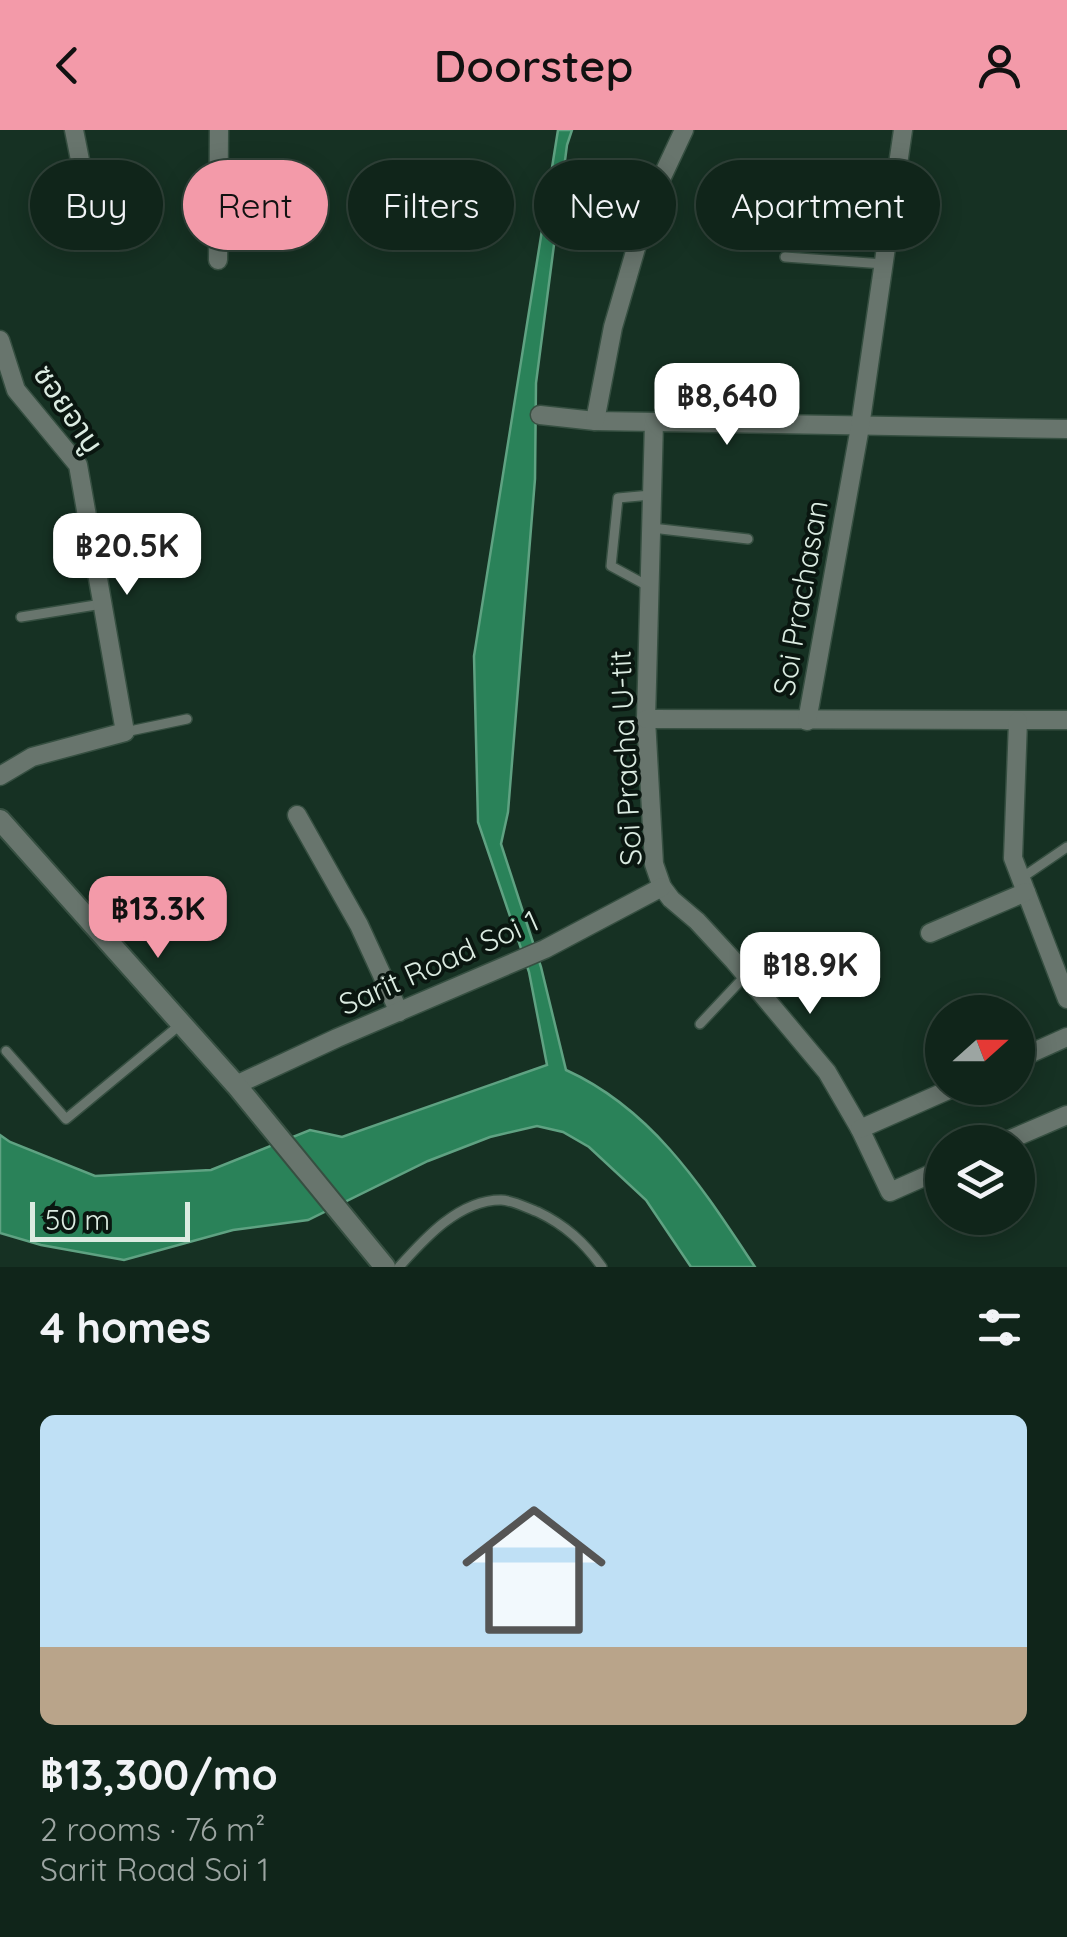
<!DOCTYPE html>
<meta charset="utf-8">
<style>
body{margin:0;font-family:Quicksand,"Noto Sans Thai",sans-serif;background:#1e3127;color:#f1f3f6;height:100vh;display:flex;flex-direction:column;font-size:38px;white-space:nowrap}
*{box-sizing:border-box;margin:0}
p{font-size:32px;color:#9ca5a2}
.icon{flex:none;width:55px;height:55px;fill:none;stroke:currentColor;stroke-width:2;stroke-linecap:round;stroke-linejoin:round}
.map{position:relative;height:1137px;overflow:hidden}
.side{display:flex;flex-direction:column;background:#10251a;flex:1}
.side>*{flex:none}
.guide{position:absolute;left:30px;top:30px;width:1008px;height:90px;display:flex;gap:20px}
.needle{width:65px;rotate:69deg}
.controls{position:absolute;left:925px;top:865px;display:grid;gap:20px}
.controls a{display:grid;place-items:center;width:110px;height:110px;border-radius:50%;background:#10251a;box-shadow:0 5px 25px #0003,0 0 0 2px #304239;font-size:50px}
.scale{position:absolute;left:30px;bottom:25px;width:160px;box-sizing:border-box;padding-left:10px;border:5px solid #dbebe1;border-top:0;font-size:28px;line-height:35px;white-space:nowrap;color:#dbebe1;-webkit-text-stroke:8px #0a1610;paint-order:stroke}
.price{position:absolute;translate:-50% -85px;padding:0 22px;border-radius:20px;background:#fff;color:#222;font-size:32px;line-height:65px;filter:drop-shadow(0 2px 5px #0008)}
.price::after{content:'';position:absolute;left:50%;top:60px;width:30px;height:22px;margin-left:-15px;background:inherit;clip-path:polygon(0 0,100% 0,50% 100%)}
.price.current{background:#f39aa9;color:#111}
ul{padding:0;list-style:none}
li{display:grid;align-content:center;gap:20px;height:530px;padding:0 40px}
li span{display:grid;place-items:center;height:310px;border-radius:15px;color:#555}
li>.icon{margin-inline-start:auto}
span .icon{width:180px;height:180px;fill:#fffc;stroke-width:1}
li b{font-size:42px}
h2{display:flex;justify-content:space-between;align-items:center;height:120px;padding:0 40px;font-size:42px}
.tag{padding:0 35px;border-radius:45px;background:#10251a;box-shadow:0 5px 25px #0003,0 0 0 2px #304239;font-size:35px;line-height:90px}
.tag.current{background:#f39aa9;color:#111}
header{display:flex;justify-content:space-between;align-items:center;height:130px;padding:0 40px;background:#f39aa9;color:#111;font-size:45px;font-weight:600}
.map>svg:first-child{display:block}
.water{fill:#2a8259;stroke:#5fa282;stroke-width:2.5}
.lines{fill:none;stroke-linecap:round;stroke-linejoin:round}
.service-casing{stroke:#364f41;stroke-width:12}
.minor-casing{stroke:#364f41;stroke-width:21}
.tertiary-casing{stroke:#364f41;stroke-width:24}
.service{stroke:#68756d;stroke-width:9}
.minor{stroke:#68756d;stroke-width:18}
.tertiary{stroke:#68756d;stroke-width:20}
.labels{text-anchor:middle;stroke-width:8;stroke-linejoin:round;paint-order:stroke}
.street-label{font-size:30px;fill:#dbebe1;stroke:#0a1610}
</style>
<header><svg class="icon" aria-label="back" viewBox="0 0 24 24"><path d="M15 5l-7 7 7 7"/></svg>Doorstep<svg class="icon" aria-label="person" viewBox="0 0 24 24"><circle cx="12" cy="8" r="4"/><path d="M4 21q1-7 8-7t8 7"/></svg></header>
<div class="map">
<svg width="1067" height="1137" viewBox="0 0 1067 1137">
<rect width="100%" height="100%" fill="#163123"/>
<path class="water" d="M558,0h14l-5,15 -31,238 -1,96 -27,333 -7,32 40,123 25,103c88,40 137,119 189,197h-64l-45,-67 -57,-53 -26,-15 -26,-6 -47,11 -62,24 -120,59 -75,10 -109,30 -83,-15 -41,-12v-98l10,7 85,34 116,-6 99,-40 32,7 205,-72 -18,-93 -51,-150 -4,-166z"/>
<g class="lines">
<g class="service-casing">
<g id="service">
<path d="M785,127l99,7"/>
<path d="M652,398l96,11"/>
<path d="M648,456l-37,-20 7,-68 33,-3"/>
<path d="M21,487l81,-13"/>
<path d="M125,602l62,-13"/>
<path d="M1020,749l47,-32"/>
<path d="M700,894l45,-48"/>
<path d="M6,921l60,68 115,-95"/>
<path d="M399,1137c26,-29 60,-67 102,-67 11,0 26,8 37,12 27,13 46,30 64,55"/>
</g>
</g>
<g class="minor-casing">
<g id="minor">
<path d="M74,0l8,40"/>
<path d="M218,130l1,-130"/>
<path d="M0,210l16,50 62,75 47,267 -93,25 -32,19"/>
<path d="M540,285l55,6 472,8"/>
<path d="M595,291l18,-94 35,-120 36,-77"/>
<path d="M654,292l-8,297 8,145 8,23 9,12 26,22 37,40 93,111 33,57 30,63 52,-23"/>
<path d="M646,589l421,1"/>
<path d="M807,591l53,-294 43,-297"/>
<path d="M1018,591l-5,137 54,141"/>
<path d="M297,685l62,110 40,87"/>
<path d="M930,803l96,-41"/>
<path d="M1018,929l49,-22"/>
<path d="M236,955l101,-47 208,-89 117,-62"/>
<path d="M860,999l93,-41"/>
<path d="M1004,1012l63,-27"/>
</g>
</g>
<g class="tertiary-casing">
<path id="tertiary" d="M0,690l236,265 149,182"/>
</g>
<use href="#service" class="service"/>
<use href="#minor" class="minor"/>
<use href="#tertiary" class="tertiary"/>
</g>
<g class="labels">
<g class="street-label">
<text transform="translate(68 279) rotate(56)" y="10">ซอยอาบู</text>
<text transform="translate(801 468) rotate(-80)" y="10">Soi Prachasan</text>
<text transform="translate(626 628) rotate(-93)" y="10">Soi Pracha U-tit</text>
<text transform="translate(439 833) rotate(-24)" y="10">Sarit Road Soi 1</text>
</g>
</g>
</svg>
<div class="controls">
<a><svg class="needle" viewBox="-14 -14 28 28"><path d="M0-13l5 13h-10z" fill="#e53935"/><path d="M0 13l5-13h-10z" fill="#9ca5a2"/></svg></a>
<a><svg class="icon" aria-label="layers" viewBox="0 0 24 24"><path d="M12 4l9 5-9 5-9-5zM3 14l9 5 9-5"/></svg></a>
</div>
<div class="scale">50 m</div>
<b class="price" style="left:727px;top:318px">฿8,640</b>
<b class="price" style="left:127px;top:468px">฿20.5K</b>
<b class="price current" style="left:158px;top:831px">฿13.3K</b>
<b class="price" style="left:810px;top:887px">฿18.9K</b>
<div class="guide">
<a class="tag">Buy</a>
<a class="tag current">Rent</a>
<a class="tag">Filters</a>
<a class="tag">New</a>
<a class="tag">Apartment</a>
</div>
</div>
<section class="side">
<h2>4 homes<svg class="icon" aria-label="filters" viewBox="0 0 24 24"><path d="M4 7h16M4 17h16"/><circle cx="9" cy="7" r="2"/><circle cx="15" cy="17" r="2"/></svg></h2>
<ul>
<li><span style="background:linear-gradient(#bfe0f5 75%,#b9a48a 0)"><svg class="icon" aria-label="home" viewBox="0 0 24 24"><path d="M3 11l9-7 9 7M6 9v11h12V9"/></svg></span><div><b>฿13,300/mo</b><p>2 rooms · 76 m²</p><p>Sarit Road Soi 1</p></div></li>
</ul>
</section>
